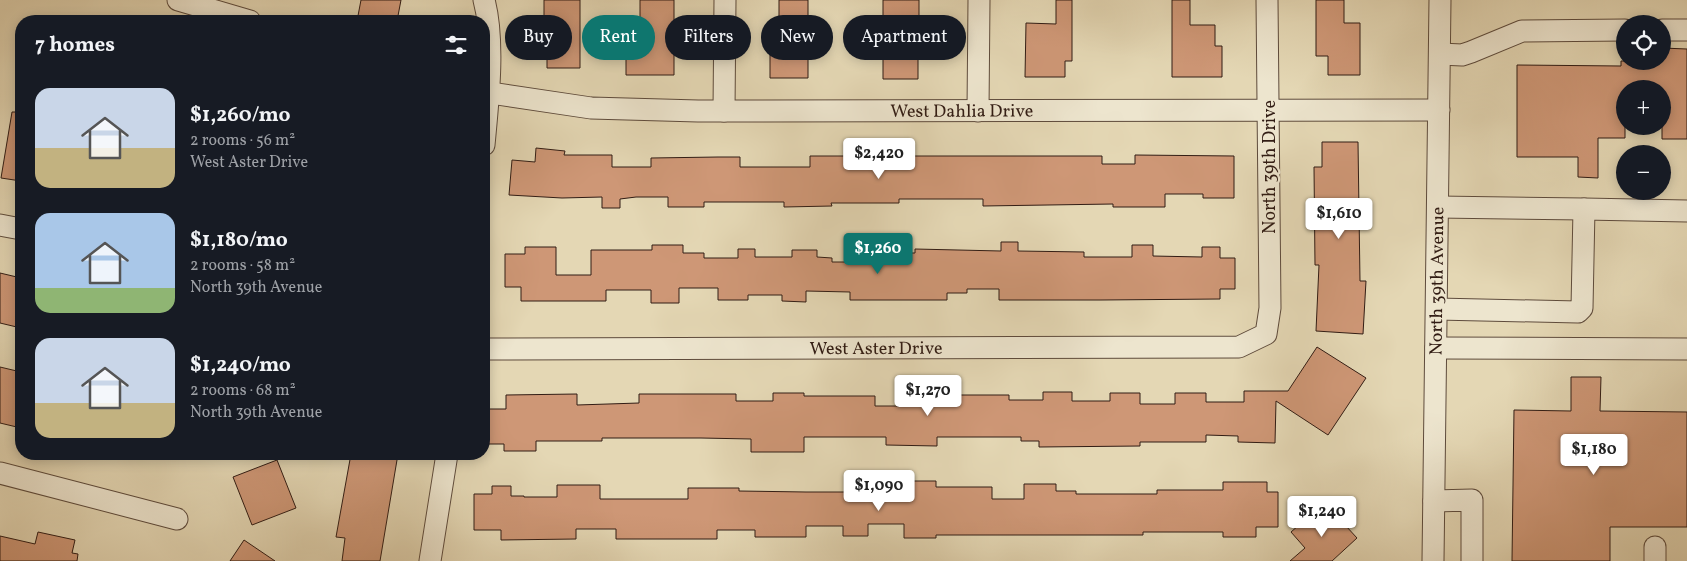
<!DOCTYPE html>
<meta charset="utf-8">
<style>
body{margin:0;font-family:Vollkorn,serif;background:#20242c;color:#f1f3f6;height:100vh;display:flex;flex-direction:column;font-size:19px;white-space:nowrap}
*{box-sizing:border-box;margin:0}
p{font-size:16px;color:#9ea1a6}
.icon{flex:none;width:28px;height:28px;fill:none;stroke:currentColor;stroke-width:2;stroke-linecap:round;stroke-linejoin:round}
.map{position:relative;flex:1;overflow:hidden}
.sheet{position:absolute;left:15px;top:15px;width:475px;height:445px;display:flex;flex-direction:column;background:#171b24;border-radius:20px;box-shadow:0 2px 12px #0003}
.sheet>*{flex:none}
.guide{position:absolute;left:505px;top:15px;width:475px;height:45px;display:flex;gap:10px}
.tools{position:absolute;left:1616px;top:15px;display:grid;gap:10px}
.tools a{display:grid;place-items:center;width:55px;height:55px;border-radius:50%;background:#171b24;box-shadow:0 2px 12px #0003;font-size:25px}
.price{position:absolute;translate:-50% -42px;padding:0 11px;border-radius:5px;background:#fff;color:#222;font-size:16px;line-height:32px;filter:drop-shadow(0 1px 2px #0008)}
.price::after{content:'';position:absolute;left:50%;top:30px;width:15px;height:11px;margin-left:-8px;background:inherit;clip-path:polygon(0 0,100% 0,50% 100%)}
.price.on{background:#0f766e;color:#fff}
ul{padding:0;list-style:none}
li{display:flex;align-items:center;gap:15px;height:125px;padding:0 20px}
li span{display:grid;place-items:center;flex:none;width:140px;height:100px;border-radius:15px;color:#555}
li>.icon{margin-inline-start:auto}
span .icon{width:60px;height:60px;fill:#fffc;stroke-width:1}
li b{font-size:21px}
h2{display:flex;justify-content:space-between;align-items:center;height:60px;padding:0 20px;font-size:21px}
.chip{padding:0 18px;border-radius:22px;background:#171b24;box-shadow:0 2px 12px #0003;font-size:18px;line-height:45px}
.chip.on{background:#0f766e;color:#fff}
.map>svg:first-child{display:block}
.building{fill:#ce9776;stroke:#311c14}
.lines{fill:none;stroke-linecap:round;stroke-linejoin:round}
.minor-casing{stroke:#5e4b3c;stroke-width:23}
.minor{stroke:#ede5ce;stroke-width:21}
.labels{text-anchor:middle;stroke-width:4.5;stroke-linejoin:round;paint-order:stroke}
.street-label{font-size:18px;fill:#311c14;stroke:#ede5ce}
</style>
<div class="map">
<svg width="1687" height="561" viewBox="0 0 1687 561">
<rect width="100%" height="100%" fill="#e4d7b4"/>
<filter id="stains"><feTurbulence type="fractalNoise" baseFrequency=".004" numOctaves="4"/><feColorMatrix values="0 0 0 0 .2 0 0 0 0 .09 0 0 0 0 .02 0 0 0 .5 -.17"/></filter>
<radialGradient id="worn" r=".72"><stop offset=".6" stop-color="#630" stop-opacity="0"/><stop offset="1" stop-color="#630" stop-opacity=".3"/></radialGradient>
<g class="building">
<path d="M361,0h40l-4,21h-40z"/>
<path d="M544,0h36v68h-33v-19h-14v-32h11z"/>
<path d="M640,0h34v75h-48v-53h14z"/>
<path d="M779,0h29v78h-38v-55h9z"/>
<path d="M883,0h36v26h13v30h-14v23h-35z"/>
<path d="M1056,0h16v61h-7v16h-40l1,-54 30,1z"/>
<path d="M1172,0h18v25h25v21h7v31h-50z"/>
<path d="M1316,0h28v23h16v52h-32v-19h-12z"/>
<path d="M1662,48l25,1v90h-25v-50h-37v49h-27v40l-20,-1v-20h-61v-92l104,1v-5h41z"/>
<path d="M12,112h9v69l-20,-3z"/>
<path d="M1322,142h36l2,139h6l-3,53 -47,-3 3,-66h-4l-1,-98h8z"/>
<path d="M536,148l29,3 -1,4h48v12h39v-9l67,-1h22v10h70v-11h292v8h33v-9l99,1v42h-31v-4h-38v13h-52v-3l-130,2v-7h-84v4h-68l1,3 -48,1v-5h-80v5h-36v-10h-32l-16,2v9h-18v-11l-40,1 -53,-3 3,-35 23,2z"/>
<path d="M1001,242h17v9l66,1v5h48v-12h21v11l49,1v-10h18v11h15v31h-15v10l-119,1h-102v-11h-32v4h-20v7h-97v-8l-44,-1v11l-24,-1v-6h-34v5h-30v-12h-39v15h-28v-13h-45v11h-85v-14h-16v-33h20v-7h31v28h35v-25h61v-5h31v8h21v5h34v-9h17v8h37v-7h25v7l15,1v4h33v-9h50v-4l86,2z"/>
<path d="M0,273l21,5v50l-21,-5z"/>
<path d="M1317,347l49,31 -38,57 -52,-34 -1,42 -37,-1v-6l-32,-1v7h-66v4l-101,1v-6h-18v-4h-84v9l-51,-1v-8h-82v15h-53v-13l-50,-1h-99v3h-66v10h-32v-7h-19v-35h21v-14l71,-1v11l62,-2v-9h97v7h37v-8h31v3h71v10h31v-14l32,1v2h71v5h34v-8h29v9h38v-8h30v11h35v-11h31v9h38v-11h44z"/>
<path d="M0,367l21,5v56l-21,-5z"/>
<path d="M1571,377h30l-1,34 87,1v115h-77v34h-98l2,-151 57,1z"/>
<path d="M351,454h47l-18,107h-38l3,-23 -9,-1z"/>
<path d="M277,460l19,48 -44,17 -19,-48z"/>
<path d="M906,481h30v6h56v12h32v-15h32v7h20v3h81v-4h66v-8h44v10h11v35h-22v10h-33v-5h-80v3h-207v3h-32v-14h-36v12h-25v-10h-37v11h-51v-7h-38v9h-101v-10h-40v10l-75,1v-10h-27v-36h18v-8h19v10h13v1h33v-12h43v14h88v-11h51v3l67,1h79v-3h21z"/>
<path d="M1315,511l9,10 10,-8 23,25 -25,23h-42l15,-13 -14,-16z"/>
<path d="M38,532l37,8 -3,13 6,1 -1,7h-77v-25l35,8z"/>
<path d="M244,540l31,21h-45z"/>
</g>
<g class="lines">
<g class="minor-casing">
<g id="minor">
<path d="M178,0l72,21"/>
<path d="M1662,30h25"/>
<path d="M1440,54l22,1 9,-3 51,-21 103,-1"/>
<path id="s1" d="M484,92l107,16 107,3 741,-1"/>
<path d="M724,111l1,-111"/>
<path d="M978,111l1,-111"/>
<path d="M484,145c4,-43 11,-104 0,-145"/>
<path d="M1438,207l146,2"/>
<path d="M0,225l21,4"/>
<path d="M1437,309l141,3 4,-4 2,-99 103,2"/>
<path d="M1436,348l251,1"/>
<path id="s2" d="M484,349l755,-2 27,-13 4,-26 -3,-308"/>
<path d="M0,473l177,46"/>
<path d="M1434,501l38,-1v61"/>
<path d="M430,561l17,-107"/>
<path id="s3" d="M1433,561l7,-561"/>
<path d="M1655,561v-14"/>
</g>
</g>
<use href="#minor" class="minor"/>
</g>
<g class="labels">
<g class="street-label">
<text dy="6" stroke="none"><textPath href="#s1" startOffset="479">West Dahlia Drive</textPath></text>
<text transform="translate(1269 167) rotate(-90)" y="6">North 39th Drive</text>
<text dy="6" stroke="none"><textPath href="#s3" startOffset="280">North 39th Avenue</textPath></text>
<text dy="6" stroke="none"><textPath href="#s2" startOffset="392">West Aster Drive</textPath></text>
</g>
</g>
<rect width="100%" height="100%" filter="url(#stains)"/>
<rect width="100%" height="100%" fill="url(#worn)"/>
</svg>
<div class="tools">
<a><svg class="icon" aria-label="locate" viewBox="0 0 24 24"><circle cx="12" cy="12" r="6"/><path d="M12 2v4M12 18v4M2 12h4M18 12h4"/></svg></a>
<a>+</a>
<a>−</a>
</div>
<b class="price" style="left:879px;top:180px">$2,420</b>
<b class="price" style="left:1339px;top:240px">$1,610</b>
<b class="price on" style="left:878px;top:275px">$1,260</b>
<b class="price" style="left:928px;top:417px">$1,270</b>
<b class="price" style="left:1594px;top:476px">$1,180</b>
<b class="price" style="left:879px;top:512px">$1,090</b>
<b class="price" style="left:1322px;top:538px">$1,240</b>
<div class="guide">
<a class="chip">Buy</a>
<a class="chip on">Rent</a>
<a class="chip">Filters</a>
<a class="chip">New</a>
<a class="chip">Apartment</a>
</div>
<section class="sheet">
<h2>7 homes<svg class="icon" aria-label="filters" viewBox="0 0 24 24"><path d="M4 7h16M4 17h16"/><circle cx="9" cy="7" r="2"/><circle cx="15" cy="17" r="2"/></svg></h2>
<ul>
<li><span style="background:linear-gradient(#c9d6e8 60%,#c2b280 0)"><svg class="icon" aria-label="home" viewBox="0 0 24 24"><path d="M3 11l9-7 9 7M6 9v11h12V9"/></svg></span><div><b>$1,260/mo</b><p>2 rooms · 56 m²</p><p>West Aster Drive</p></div></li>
<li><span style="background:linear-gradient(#a9c7e8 75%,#8fb573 0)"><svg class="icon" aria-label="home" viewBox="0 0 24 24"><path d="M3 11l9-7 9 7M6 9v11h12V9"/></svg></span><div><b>$1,180/mo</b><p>2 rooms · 58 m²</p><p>North 39th Avenue</p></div></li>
<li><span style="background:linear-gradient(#c9d6e8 65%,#c2b280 0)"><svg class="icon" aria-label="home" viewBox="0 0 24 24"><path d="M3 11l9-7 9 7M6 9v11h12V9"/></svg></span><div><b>$1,240/mo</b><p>2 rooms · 68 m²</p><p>North 39th Avenue</p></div></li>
</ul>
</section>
</div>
